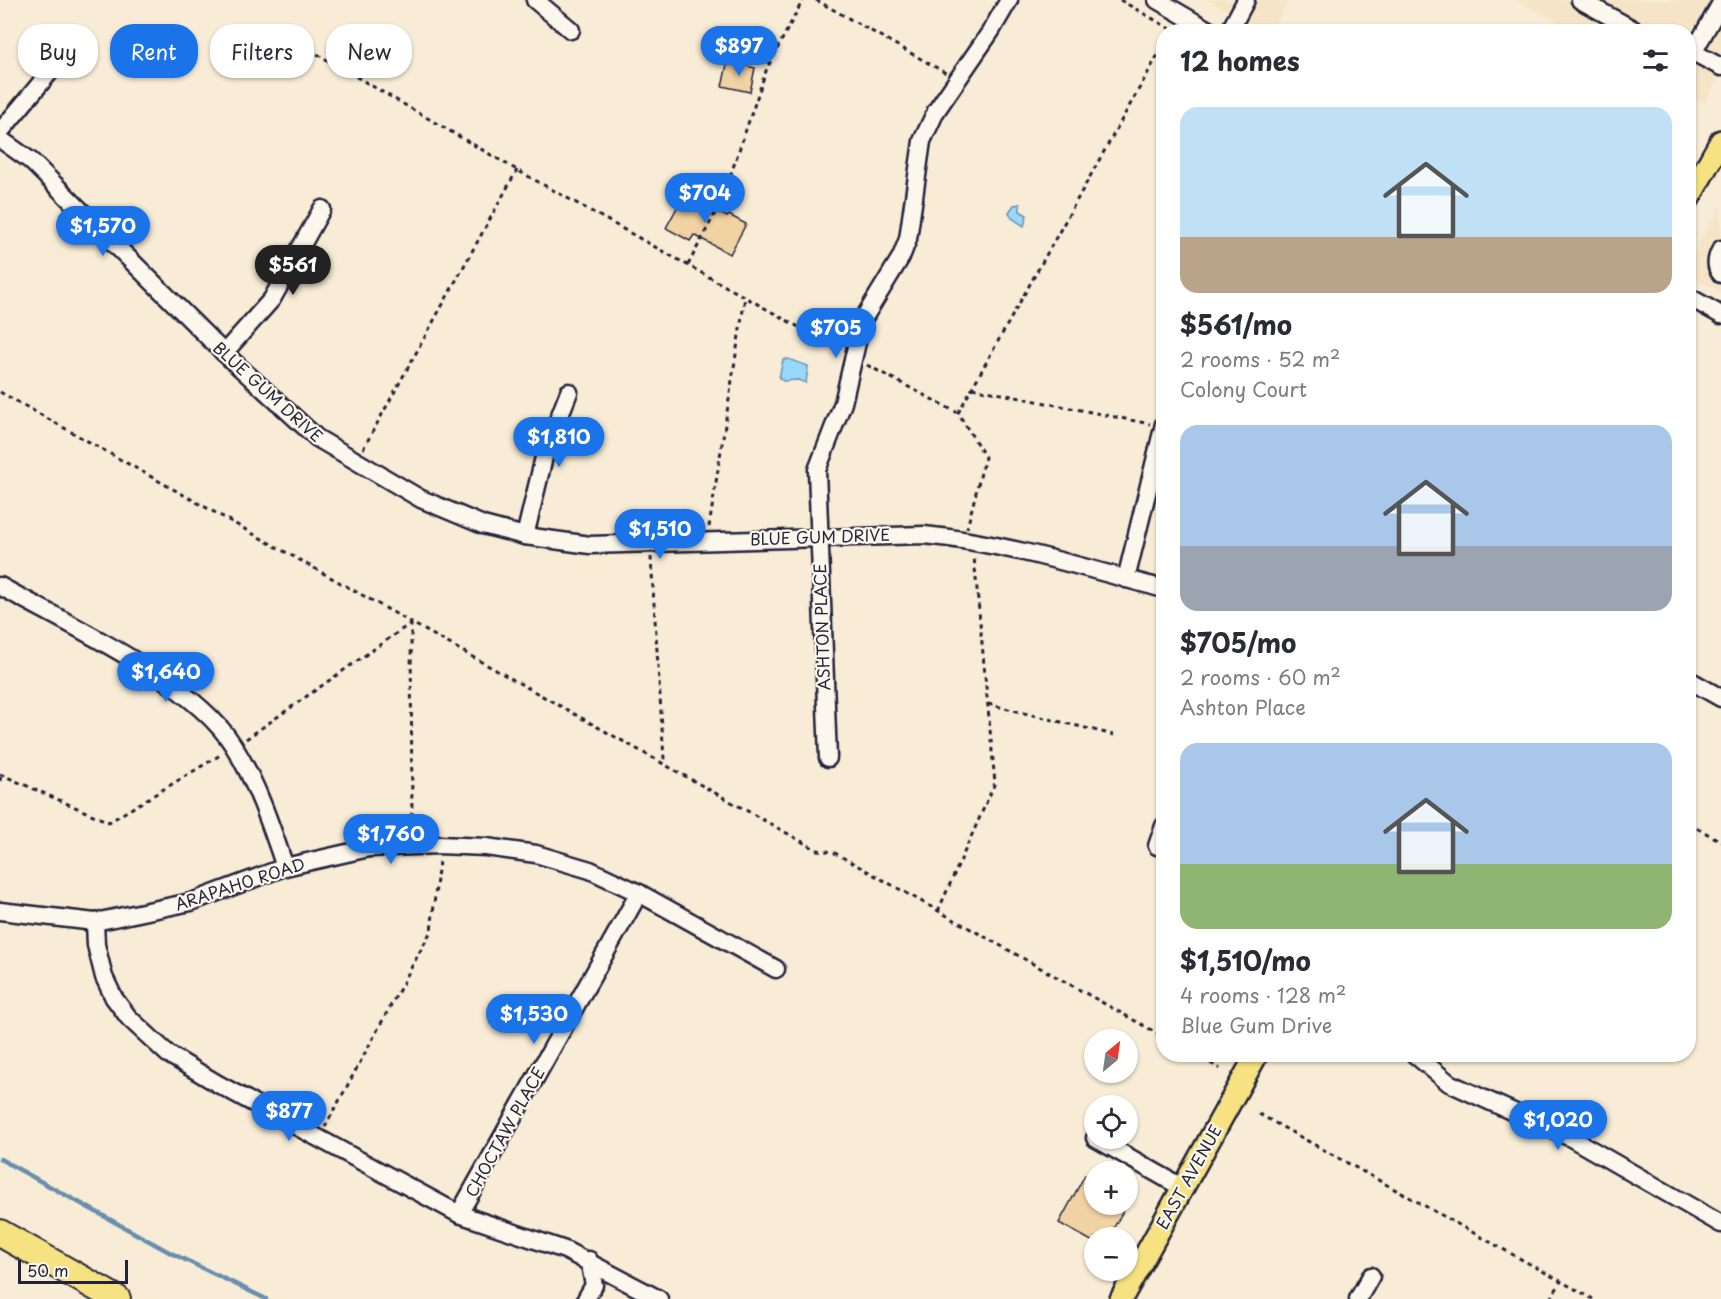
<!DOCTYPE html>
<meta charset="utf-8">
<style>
body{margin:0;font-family:"Playpen Sans",sans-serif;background:#f7f7f7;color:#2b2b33;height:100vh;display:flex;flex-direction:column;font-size:22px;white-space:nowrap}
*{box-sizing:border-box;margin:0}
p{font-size:20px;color:#7c7c81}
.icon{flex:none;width:33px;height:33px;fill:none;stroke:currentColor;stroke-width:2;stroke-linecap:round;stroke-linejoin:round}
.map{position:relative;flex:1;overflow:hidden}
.side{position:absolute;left:1156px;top:24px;width:540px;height:1038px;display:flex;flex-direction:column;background:#fff;border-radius:24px;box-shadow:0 2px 4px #0004}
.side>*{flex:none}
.banner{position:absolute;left:18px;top:24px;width:570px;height:54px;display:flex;gap:12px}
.needle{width:39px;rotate:29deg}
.tools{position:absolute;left:1084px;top:1029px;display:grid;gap:12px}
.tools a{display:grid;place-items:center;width:54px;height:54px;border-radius:50%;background:#fff;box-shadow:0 2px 4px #0004;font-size:30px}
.scale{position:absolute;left:18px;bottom:15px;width:110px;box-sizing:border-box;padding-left:6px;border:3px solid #22223b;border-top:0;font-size:16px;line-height:21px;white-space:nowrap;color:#22223b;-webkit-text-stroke:4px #fbf7ec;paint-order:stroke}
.price{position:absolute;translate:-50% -51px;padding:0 14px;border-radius:21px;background:#1a73e8;color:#fff;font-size:20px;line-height:39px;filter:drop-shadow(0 2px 3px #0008)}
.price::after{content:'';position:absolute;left:50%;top:36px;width:18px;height:14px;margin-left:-9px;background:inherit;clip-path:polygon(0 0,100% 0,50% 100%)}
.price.on{background:#222;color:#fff}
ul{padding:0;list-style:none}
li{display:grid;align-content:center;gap:12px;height:318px;padding:0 24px}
li span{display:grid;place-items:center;height:186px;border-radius:18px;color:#555}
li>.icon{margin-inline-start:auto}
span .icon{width:108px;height:108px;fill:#fffc;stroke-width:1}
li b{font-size:26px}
h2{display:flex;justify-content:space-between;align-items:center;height:72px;padding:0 24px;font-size:26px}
.pill{padding:0 21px;border-radius:24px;background:#fff;box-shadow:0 2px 4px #0004;font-size:21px;line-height:54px}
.pill.on{background:#1a73e8;color:#fff}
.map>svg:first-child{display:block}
.built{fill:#f6e4c7}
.water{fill:#98d8fa;stroke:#698fae;stroke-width:1.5}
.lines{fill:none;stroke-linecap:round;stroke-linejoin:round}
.stream{stroke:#698fae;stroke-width:4.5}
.building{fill:#f1d2a3;stroke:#22223b;stroke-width:1.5}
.minor-casing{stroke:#22223b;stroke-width:21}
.major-casing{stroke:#22223b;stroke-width:26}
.highway-casing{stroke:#22223b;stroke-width:30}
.path{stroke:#22223b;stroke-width:3;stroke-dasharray:4.5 4.5;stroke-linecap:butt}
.minor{stroke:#fbf7ec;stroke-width:16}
.major{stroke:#f7e281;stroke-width:21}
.highway{stroke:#f7e281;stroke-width:26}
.labels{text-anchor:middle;stroke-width:4.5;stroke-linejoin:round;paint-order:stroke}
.street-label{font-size:16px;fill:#22223b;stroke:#fbf7ec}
</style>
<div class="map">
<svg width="1721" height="1299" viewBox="0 0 1721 1299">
<rect width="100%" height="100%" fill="#f8ecd6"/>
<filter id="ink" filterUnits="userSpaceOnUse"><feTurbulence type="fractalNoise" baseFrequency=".0167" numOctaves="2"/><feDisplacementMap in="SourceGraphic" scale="12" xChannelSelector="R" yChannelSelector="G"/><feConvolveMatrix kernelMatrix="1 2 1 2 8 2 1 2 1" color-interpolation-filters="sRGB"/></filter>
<g filter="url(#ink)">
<g class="built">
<path d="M1208,0h81l-18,32 -10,-2z"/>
<path d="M1517,0h204v73l-17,30 -15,-8v-63l-115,-1z"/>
<path d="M1721,204v89l-31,-17 -1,-15z"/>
</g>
<g class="water">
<path d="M1020,204v7l7,4 -3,11 -12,-8 -3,-6 5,-7z"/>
<path d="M788,359l20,7 -2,17 -8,-3 -15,1 -4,-3 4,-18z"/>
</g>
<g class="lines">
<path class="stream" d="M0,1159l171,94 95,46"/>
</g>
<g class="building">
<path d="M728,61l27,7 -5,24 -28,-6z"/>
<path d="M685,193l42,24 2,-2 17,9 -16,30 -36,-19 -4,6 -24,-13z"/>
<path d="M1085,1175l10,5v24h32l-19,34h-13v5l-36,-20z"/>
</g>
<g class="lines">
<g class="minor-casing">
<g id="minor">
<path d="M535,0l36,30"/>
<path d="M1157,0l55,32"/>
<path d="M1580,0l58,32"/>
<path d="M1229,32l17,-32"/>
<path d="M1689,50l32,17"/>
<path d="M1694,51l27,-48"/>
<path d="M0,132l59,-71"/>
<path d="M0,139l31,22 193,192 93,85 104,61 62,26 42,11 65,9 334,-10c82,8 161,33 240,54"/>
<path d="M1721,249c-5,9 -7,17 0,25"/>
<path d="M1689,297l32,18"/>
<path d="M224,353l48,-54 50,-90"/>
<path d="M525,536l20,-83 24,-61"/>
<path d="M1126,579l38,-155"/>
<path d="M0,586c67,38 193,95 233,159 24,38 38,81 52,122"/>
<path d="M1689,680l32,18"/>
<path d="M828,758l-11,-288 26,-67 19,-82 39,-64 7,-18 14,-98 14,-30 55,-80 18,-31"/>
<path d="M1157,846l7,-20"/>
<path d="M0,911l95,11 96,-20 94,-35 84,-19 70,-3 47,2 50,7 54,16 49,23 137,76"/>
<path d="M95,922l1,23 8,32 10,21 15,20 39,36 50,30 241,130 106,36 94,49"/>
<path d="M1414,1054l35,29 122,55 150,86"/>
<path d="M1095,1138l88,50"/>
<path d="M459,1214l180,-321"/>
<path d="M586,1299l8,-14 -5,-25"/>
<path d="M1358,1299l13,-23"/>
</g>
</g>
<g class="major-casing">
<g id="major">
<path d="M1689,198l32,-57"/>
<path d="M1121,1299l136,-245"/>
</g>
</g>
<g class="highway-casing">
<path id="highway" d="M0,1233l117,66"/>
</g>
<g class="path">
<path d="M816,0l130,73"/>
<path d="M1120,0l56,32"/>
<path d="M286,36l231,134 323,180"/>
<path d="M688,265l34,-65 45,-132 36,-68"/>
<path d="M867,365l91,48 27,44 -18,71"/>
<path d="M972,388l178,36"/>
<path d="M0,392l817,458 16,2 331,185"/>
<path d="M958,413l206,-369"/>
<path d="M363,449l154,-279"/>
<path d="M709,527l36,-230"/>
<path d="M651,557l13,202 -3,4"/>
<path d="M411,623l1,208"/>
<path d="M988,704l126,31"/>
<path d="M246,739l165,-116"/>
<path d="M0,774l109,48 113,-68"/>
<path d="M0,781l1,-6"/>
<path d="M1689,824l32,17"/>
<path d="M938,911l57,-128 -21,-226"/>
<path d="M1195,1054l25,15"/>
<path d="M1259,1114l334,185"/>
<path d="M325,1127l106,-196 8,-70"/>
<path d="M1551,1299l10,-18"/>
</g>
<use href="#minor" class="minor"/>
<use href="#major" class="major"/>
<use href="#highway" class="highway"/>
</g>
</g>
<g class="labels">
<g class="street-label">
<text transform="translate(268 392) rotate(42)" y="6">BLUE GUM DRIVE</text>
<text transform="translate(820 537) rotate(-2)" y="6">BLUE GUM DRIVE</text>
<text transform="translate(822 627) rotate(-92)" y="6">ASHTON PLACE</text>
<text transform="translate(240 884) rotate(-18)" y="6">ARAPAHO ROAD</text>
<text transform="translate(505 1132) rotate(-61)" y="6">CHOCTAW PLACE</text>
<text transform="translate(1189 1177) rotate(-61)" y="6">EAST AVENUE</text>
</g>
</g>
</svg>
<div class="tools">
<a><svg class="needle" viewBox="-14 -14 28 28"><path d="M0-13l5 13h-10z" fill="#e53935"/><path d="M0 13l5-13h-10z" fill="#7c7c81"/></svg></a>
<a><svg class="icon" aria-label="locate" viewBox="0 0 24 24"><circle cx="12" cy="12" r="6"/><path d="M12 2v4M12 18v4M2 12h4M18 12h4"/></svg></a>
<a>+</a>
<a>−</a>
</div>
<div class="scale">50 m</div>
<b class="price" style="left:739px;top:77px">$897</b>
<b class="price" style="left:705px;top:224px">$704</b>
<b class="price" style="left:103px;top:257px">$1,570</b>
<b class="price on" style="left:293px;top:296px">$561</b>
<b class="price" style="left:836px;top:359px">$705</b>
<b class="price" style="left:559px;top:468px">$1,810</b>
<b class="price" style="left:660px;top:560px">$1,510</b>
<b class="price" style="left:166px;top:703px">$1,640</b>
<b class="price" style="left:391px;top:865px">$1,760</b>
<b class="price" style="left:534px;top:1045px">$1,530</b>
<b class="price" style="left:289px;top:1142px">$877</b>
<b class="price" style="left:1558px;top:1151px">$1,020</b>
<div class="banner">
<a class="pill">Buy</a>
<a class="pill on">Rent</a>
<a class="pill">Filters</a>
<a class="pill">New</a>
</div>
<section class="side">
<h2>12 homes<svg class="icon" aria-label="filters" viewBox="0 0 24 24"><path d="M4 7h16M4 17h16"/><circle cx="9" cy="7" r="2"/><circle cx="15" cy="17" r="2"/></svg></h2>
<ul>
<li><span style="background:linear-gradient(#bfe0f5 70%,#b9a48a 0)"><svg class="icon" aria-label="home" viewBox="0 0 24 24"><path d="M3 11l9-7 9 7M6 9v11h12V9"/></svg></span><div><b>$561/mo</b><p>2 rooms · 52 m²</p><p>Colony Court</p></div></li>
<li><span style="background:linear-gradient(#a9c7e8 65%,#9aa5b1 0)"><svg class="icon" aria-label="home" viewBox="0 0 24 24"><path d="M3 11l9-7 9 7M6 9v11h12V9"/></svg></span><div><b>$705/mo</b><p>2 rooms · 60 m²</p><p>Ashton Place</p></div></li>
<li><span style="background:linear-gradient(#a9c7e8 65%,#8fb573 0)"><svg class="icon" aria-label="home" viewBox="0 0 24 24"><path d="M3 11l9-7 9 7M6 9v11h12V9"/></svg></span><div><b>$1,510/mo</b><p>4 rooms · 128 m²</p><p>Blue Gum Drive</p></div></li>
</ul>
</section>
</div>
